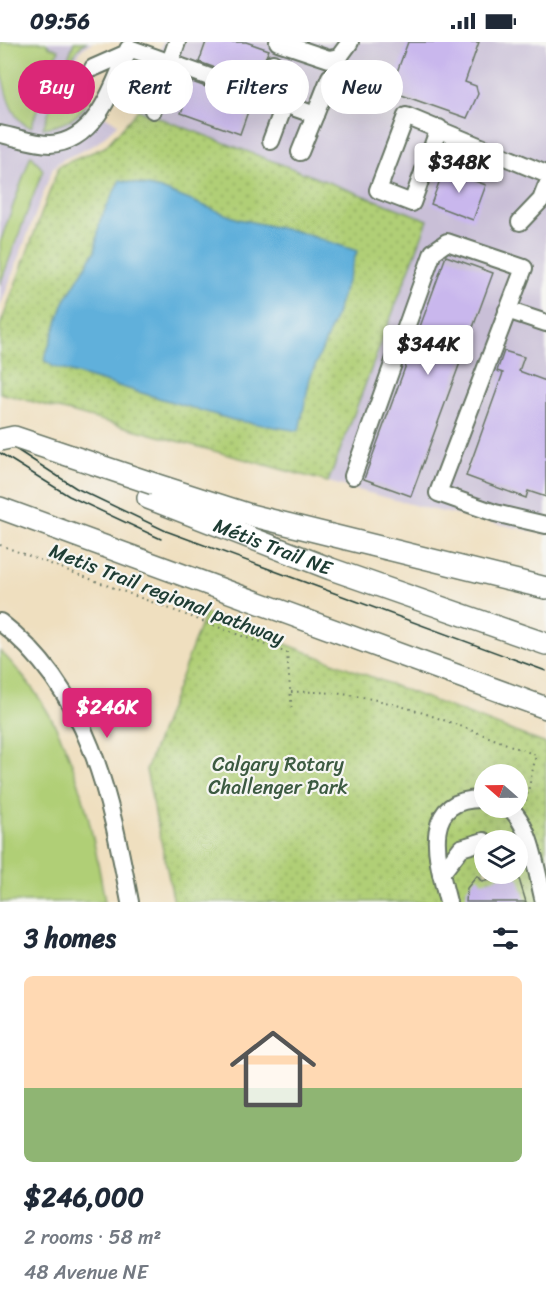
<!DOCTYPE html>
<meta charset="utf-8">
<style>
body{margin:0;font-family:Sriracha,sans-serif;background:#f6f6f7;color:#1f2937;height:100vh;display:flex;flex-direction:column;font-size:22px;white-space:nowrap}
*{box-sizing:border-box;margin:0}
p{font-size:20px;color:#747a83}
.icon{flex:none;width:33px;height:33px;fill:none;stroke:currentColor;stroke-width:2;stroke-linecap:round;stroke-linejoin:round}
.map{position:relative;height:860px;overflow:hidden}
.drawer{display:flex;flex-direction:column;background:#fff;flex:1}
.drawer>*{flex:none}
.guide{position:absolute;left:18px;top:18px;width:510px;height:54px;display:flex;gap:12px}
.needle{width:39px;rotate:290deg}
.fabs{position:absolute;left:474px;top:722px;display:grid;gap:12px}
.fabs a{display:grid;place-items:center;width:54px;height:54px;border-radius:50%;background:#fff;box-shadow:0 6px 24px #0002;font-size:30px}
.price{position:absolute;translate:-50% -51px;padding:0 14px;border-radius:6px;background:#fff;color:#222;font-size:20px;line-height:39px;filter:drop-shadow(0 2px 3px #0008)}
.price::after{content:'';position:absolute;left:50%;top:36px;width:18px;height:14px;margin-left:-9px;background:inherit;clip-path:polygon(0 0,100% 0,50% 100%)}
.price.on{background:#db2777;color:#fff}
ul{padding:0;list-style:none}
li{display:grid;align-content:center;gap:12px;height:318px;padding:0 24px}
li+li{border-top:2px solid #e0e1e3}
li span{display:grid;place-items:center;height:186px;border-radius:9px;color:#555}
li>.icon{margin-inline-start:auto}
span .icon{width:108px;height:108px;fill:#fffc;stroke-width:1}
li b{font-size:26px}
h2{display:flex;justify-content:space-between;align-items:center;height:72px;padding:0 24px;font-size:26px}
.chip{padding:0 21px;border-radius:27px;background:#fff;box-shadow:0 6px 24px #0002;font-size:21px;line-height:54px}
.chip.on{background:#db2777;color:#fff}
.status{display:flex;justify-content:space-between;align-items:center;height:42px;padding:0 30px;background:#fff;direction:ltr}
.status svg{height:16px;fill:currentColor}
.map>svg:first-child{display:block}
.industrial{fill:#c9bfd7}
.green{fill:#b0cf76;stroke:#688655;stroke-width:1.5}
.park{fill:url(#park-dots);stroke:#688655;stroke-width:1.5;fill-rule:evenodd}
.water{fill:#60b0db;stroke:#407688;stroke-width:1.5}
.building{fill:#c9b7ed}
.lines{fill:none;stroke-linecap:round;stroke-linejoin:round}
.minor-casing{stroke:#687665;stroke-width:20}
.major-casing{stroke:#687665;stroke-width:24}
.path{stroke:#687665;stroke-width:2;stroke-dasharray:1.5 4.5;stroke-linecap:butt}
.minor{stroke:#fff;stroke-width:16}
.major{stroke:#fff;stroke-width:21}
.tram{stroke:#1f3d34;stroke-width:1.5}
.major-bridge-casing{stroke:#687665;stroke-width:24;stroke-linecap:butt}
.major-bridge{stroke:#fff;stroke-width:21}
.labels{text-anchor:middle;stroke-width:4.5;stroke-linejoin:round;paint-order:stroke}
.street-label{font-size:20px;fill:#1f3d34;stroke:#f6f6f2}
.park-label{font-size:20px;fill:#3c5a41;stroke:#f6f6f2}
</style>
<div class="status"><b>09:56</b><svg viewBox="0 0 49 12"><path d="M0 12V9h3v3zM5 12V6h3v6zM10 12V3h3v9zM15 12V0h3v12zM26 1h20v11H26zM47 4h2v5h-2z"/></svg></div>
<div class="map">
<svg width="546" height="860" viewBox="0 0 546 860">
<defs>
<pattern id="park-dots" width="8" height="8" patternUnits="userSpaceOnUse" patternTransform="scale(1.5)"><rect width="8" height="8" fill="#b0cf76"/><path d="M2 2h.1M6 6h.1" fill="none" stroke="#8fa962" stroke-width="1.8" stroke-linecap="round"/></pattern>
</defs>
<rect width="100%" height="100%" fill="#f6f6f2"/>
<filter id="ink" filterUnits="userSpaceOnUse"><feTurbulence type="fractalNoise" baseFrequency=".0167" numOctaves="2"/><feDisplacementMap in="SourceGraphic" scale="12" xChannelSelector="R" yChannelSelector="G"/><feConvolveMatrix kernelMatrix="1 2 1 2 8 2 1 2 1" color-interpolation-filters="sRGB"/></filter>
<filter id="wash" filterUnits="userSpaceOnUse"><feTurbulence type="fractalNoise" baseFrequency=".008" numOctaves="4" result="noise"/><feDisplacementMap in="SourceGraphic" scale="24" xChannelSelector="R" yChannelSelector="G"/><feGaussianBlur stdDeviation="1.35" result="paint"/><feColorMatrix in="noise" values="0 0 0 0 0 0 0 0 0 0 0 0 0 0 0 0 0 1.4 0 .05"/><feComposite in="paint" operator="in"/></filter>
<g filter="url(#wash)">
<rect width="100%" height="100%" fill="#efdfbf"/>
<g class="industrial">
<path d="M0,0h93l-11,7 -5,8 -3,10 2,11 10,27 32,19 -22,20 -34,16 -9,8 -53,139z"/>
<path d="M163,0h383v492l-121,-26 -97,-26 99,-262 -289,-110z"/>
</g>
<g class="green">
<path d="M0,0h46l4,5 9,2 -28,78c-26,-7 -31,-61 -31,-85z"/>
<path d="M74,0h12c-12,7 -25,32 -10,44 3,2 8,3 12,7l1,7c-11,19 -25,25 -46,28z"/>
<path d="M31,113l12,15 -43,114v-41z"/>
<path d="M0,609c8,7 15,16 22,24 54,65 69,146 83,227h-105z"/>
</g>
<g class="park">
<path d="M138,68l290,110 -100,262 -328,-89v-67l59,-160 46,-19z"/>
<path d="M205,571l341,131v158h-372l-28,-132zM484,732h34v33h-34zM484,798h34v33h-34z"/>
</g>
<path class="water" d="M120,138l41,9 77,30 61,13 58,19 -23,70 -24,57 -11,53 -66,-11 -179,-53 -10,-7 20,-58 31,-51 5,-31z"/>
<g id="blocks">
<g class="building">
<path d="M206,0h40l23,8 -15,32 -55,-20z"/>
<path d="M408,0h71l-14,40 11,4 2,8 -11,24 -77,-27z"/>
<path d="M192,40l59,21 -11,31 -59,-21z"/>
<path d="M444,127l9,3 1,-3 15,5 -2,4 19,7 -13,35 -42,-16z"/>
<path d="M446,214l47,17 -82,223 -47,-17z"/>
<path d="M504,309l20,6 -5,14 27,10v116l-18,-6 -2,7 -60,-22 37,-103 -6,-2z"/>
<path d="M501,831h11l7,6 7,23h-60l1,-14 10,-12 5,6 18,-5z"/>
</g>
</g>
</g>
<g filter="url(#ink)">
<use href="#blocks" fill-opacity="0" stroke="#687665" stroke-width="1.5"/>
<g class="lines">
<g class="minor-casing">
<g id="minor">
<path d="M278,0l51,17 10,-2 11,-15"/>
<path d="M129,6l186,67 -15,37"/>
<path d="M93,26l34,-15 1,-4"/>
<path d="M261,52l12,-31"/>
<path d="M153,68l24,-68"/>
<path d="M315,73l15,-38"/>
<path d="M439,86l-27,75 -34,-13 28,-74 140,58"/>
<path d="M0,92c16,3 34,10 50,10 45,-2 63,-56 77,-91"/>
<path d="M271,99l22,-59"/>
<path d="M520,180l21,-22 5,-13"/>
<path d="M507,268l39,13"/>
<path d="M353,434l80,-224 14,-10 77,26 -86,225 57,20 51,12"/>
<path d="M0,580c90,69 110,175 130,280"/>
<path d="M508,765c23,16 29,68 36,95"/>
<path d="M441,832l20,-26 23,-7"/>
<path d="M448,860c-10,-40 -31,-105 36,-103"/>
</g>
</g>
<g class="major-casing">
<g id="major">
<path d="M154,442l96,31 296,73"/>
<path id="s1" d="M148,456l183,71 215,75"/>
<path d="M0,466l546,200"/>
</g>
</g>
<g class="path">
<path d="M0,503l287,108 5,59"/>
<path d="M291,650c89,-4 163,33 245,63l-11,50"/>
</g>
<use href="#minor" class="minor"/>
<use href="#major" class="major"/>
<g class="tram">
<path d="M0,397l76,49 90,43 380,140"/>
<path d="M0,411l69,43 92,43"/>
</g>
<g class="major-bridge-casing">
<path id="major-bridge" d="M0,398l14,-3 140,47"/>
</g>
<use href="#major-bridge" class="major-bridge"/>
</g>
</g>
<g class="labels">
<g class="street-label">
<text dy="7" stroke="none"><textPath href="#s1" startOffset="134">Métis Trail NE</textPath></text>
<text transform="translate(167 552) rotate(21)" y="7">Metis Trail regional pathway</text>
</g>
<g class="park-label">
<text x="278" y="729">Calgary Rotary<tspan x="278" dy="23">Challenger Park</tspan></text>
</g>
</g>
</svg>
<div class="fabs">
<a><svg class="needle" viewBox="-14 -14 28 28"><path d="M0-13l5 13h-10z" fill="#e53935"/><path d="M0 13l5-13h-10z" fill="#747a83"/></svg></a>
<a><svg class="icon" aria-label="layers" viewBox="0 0 24 24"><path d="M12 4l9 5-9 5-9-5zM3 14l9 5 9-5"/></svg></a>
</div>
<b class="price" style="left:459px;top:152px">$348K</b>
<b class="price" style="left:428px;top:334px">$344K</b>
<b class="price on" style="left:107px;top:697px">$246K</b>
<div class="guide">
<a class="chip on">Buy</a>
<a class="chip">Rent</a>
<a class="chip">Filters</a>
<a class="chip">New</a>
</div>
</div>
<section class="drawer">
<h2>3 homes<svg class="icon" aria-label="filters" viewBox="0 0 24 24"><path d="M4 7h16M4 17h16"/><circle cx="9" cy="7" r="2"/><circle cx="15" cy="17" r="2"/></svg></h2>
<ul>
<li><span style="background:linear-gradient(#ffd9b3 60%,#8fb573 0)"><svg class="icon" aria-label="home" viewBox="0 0 24 24"><path d="M3 11l9-7 9 7M6 9v11h12V9"/></svg></span><div><b>$246,000</b><p>2 rooms · 58 m²</p><p>48 Avenue NE</p></div></li>
</ul>
</section>
